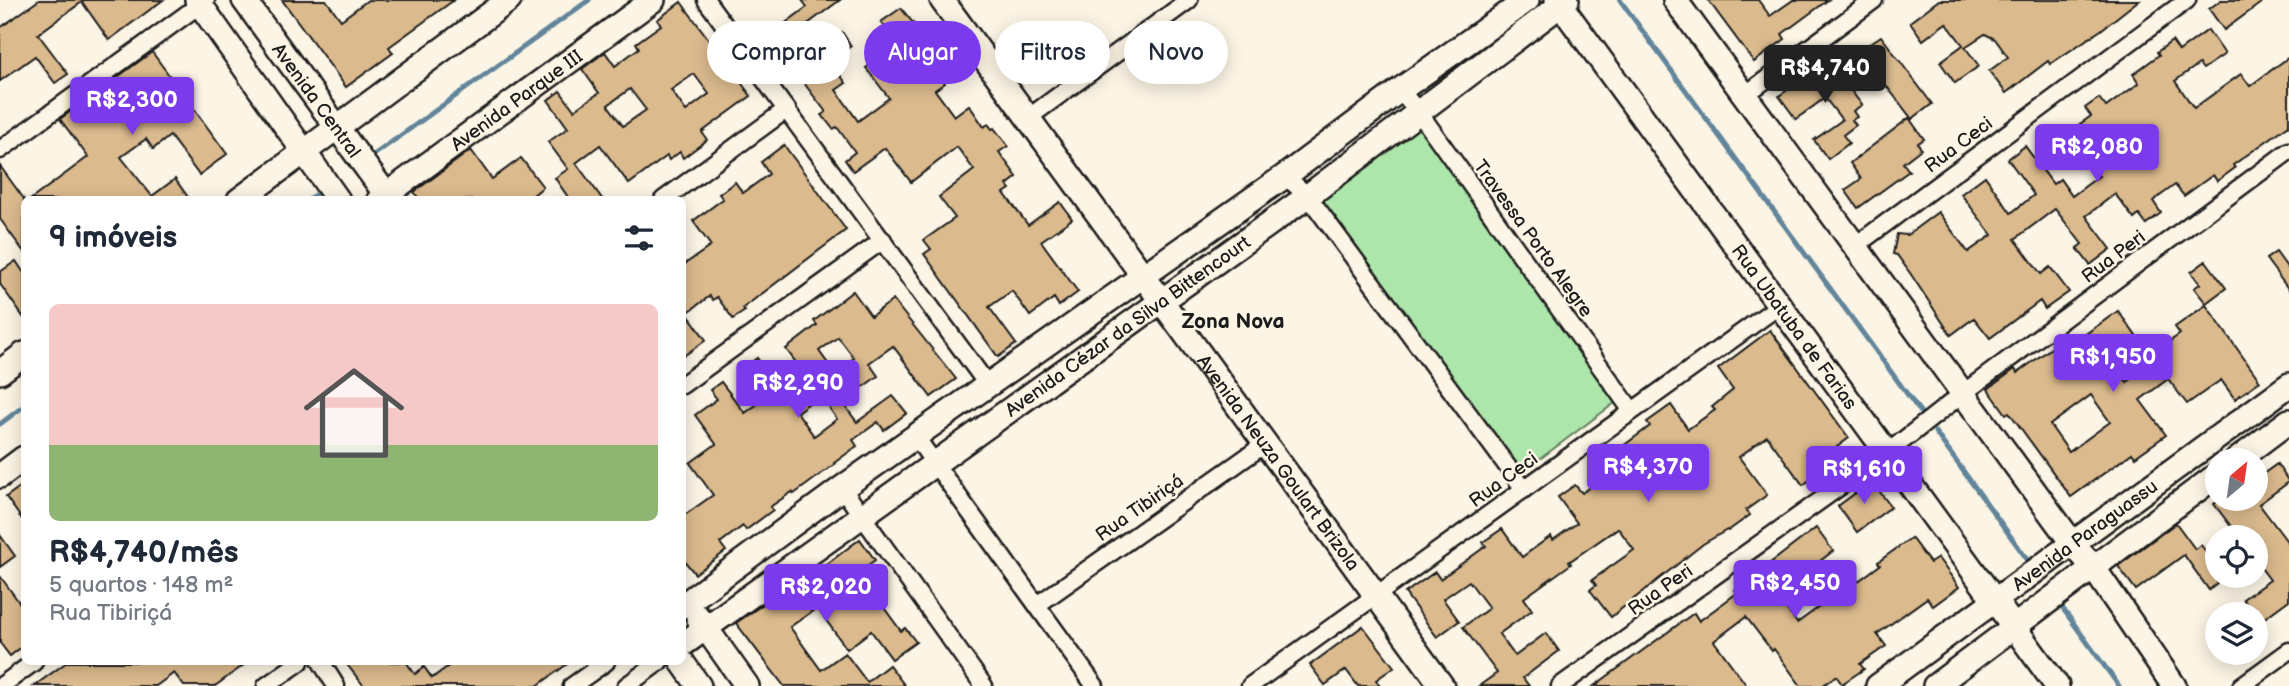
<!DOCTYPE html>
<html lang="pt">
<meta charset="utf-8">
<style>
body{margin:0;font-family:"Balsamiq Sans",sans-serif;background:#f6f6f7;color:#1f2937;height:100vh;display:flex;flex-direction:column;font-size:26px;white-space:nowrap}
*{box-sizing:border-box;margin:0}
p{font-size:23px;color:#747a83}
.icon{flex:none;width:38px;height:38px;fill:none;stroke:currentColor;stroke-width:2;stroke-linecap:round;stroke-linejoin:round}
.map{position:relative;flex:1;overflow:hidden}
.drawer{position:absolute;left:21px;top:196px;width:665px;height:469px;display:flex;flex-direction:column;background:#fff;border-radius:10px;box-shadow:0 4px 18px #0003}
.drawer>*{flex:none}
.hud{position:absolute;left:707px;top:21px;width:665px;height:63px;display:flex;gap:14px}
.needle{width:46px;rotate:29deg}
.tools{position:absolute;left:2205px;top:448px;display:grid;gap:14px}
.tools a{display:grid;place-items:center;width:63px;height:63px;border-radius:50%;background:#fff;box-shadow:0 4px 18px #0003;font-size:35px}
.price{position:absolute;translate:-50% -60px;padding:0 16px;border-radius:7px;background:#7c3aed;color:#fff;font-size:23px;line-height:46px;filter:drop-shadow(0 2px 4px #0008)}
.price::after{content:'';position:absolute;left:50%;top:42px;width:21px;height:16px;margin-left:-10px;background:inherit;clip-path:polygon(0 0,100% 0,50% 100%)}
.price.active{background:#222;color:#fff}
ul{padding:0;list-style:none}
li{display:grid;align-content:center;gap:14px;height:371px;padding:0 28px}
li span{display:grid;place-items:center;height:217px;border-radius:10px;color:#555}
li>.icon{margin-inline-start:auto}
span .icon{width:126px;height:126px;fill:#fffc;stroke-width:1}
li b{font-size:30px}
h2{display:flex;justify-content:space-between;align-items:center;height:84px;padding:0 28px;font-size:30px}
.chip{padding:0 24px;border-radius:32px;background:#fff;box-shadow:0 4px 18px #0003;font-size:24px;line-height:63px}
.chip.active{background:#7c3aed;color:#fff}
.map>svg:first-child{display:block}
.green{fill:#ade6aa;stroke:#648163;stroke-width:2}
.lines{fill:none;stroke-linecap:round;stroke-linejoin:round}
.stream{stroke:#62859b;stroke-width:5}
.building{fill:#dbba8e;stroke:#1c1c1c;stroke-width:2;fill-rule:evenodd}
.street-casing{stroke:#1c1c1c;stroke-width:21}
.secondary-casing{stroke:#1c1c1c;stroke-width:28}
.street{stroke:#fcf5e5;stroke-width:16}
.secondary{stroke:#fcf5e5;stroke-width:23}
.labels{text-anchor:middle;stroke-width:5;stroke-linejoin:round;paint-order:stroke}
.street-label{font-size:19px;fill:#1c1c1c;stroke:#fcf5e5}
.neighbourhood-label{font-size:21px;font-weight:bold;fill:#1c1c1c;stroke:#fcf5e5}
</style>
<div class="map">
<svg width="2289" height="686" viewBox="0 0 2289 686">
<rect width="100%" height="100%" fill="#fcf5e5"/>
<filter id="ink" filterUnits="userSpaceOnUse"><feTurbulence type="fractalNoise" baseFrequency=".0143" numOctaves="2"/><feDisplacementMap in="SourceGraphic" scale="14" xChannelSelector="R" yChannelSelector="G"/><feConvolveMatrix kernelMatrix="1 2 1 2 8 2 1 2 1" color-interpolation-filters="sRGB"/></filter>
<g filter="url(#ink)">
<path class="green" d="M1416,123l200,279 -95,71 -203,-279z"/>
<g class="lines">
<g class="stream">
<path d="M1620,0l301,413"/>
<path d="M375,154l214,-154"/>
<path d="M308,200l7,-5"/>
<path d="M0,424l24,-18"/>
<path d="M1935,432l97,134"/>
<path d="M2058,602l61,84"/>
</g>
</g>
<g class="building">
<path d="M39,0h124l-54,40 -27,-38 -44,32 30,40 -13,9 -20,-27 -35,25v-53z"/>
<path d="M282,0h44l15,20 27,-20h86l-65,47 4,6 -47,34z"/>
<path d="M802,0h38l-35,26 16,22 21,-16 9,14 -21,15 16,22 -10,7 22,31 31,-23 -23,-30 29,-22 -6,-8 3,-2 -11,-14 20,-14 33,41 -9,7 20,27 -10,7 19,26 15,-11 15,22 4,-3 4,5 2,-1 14,18 -9,6 18,25 -10,8 3,4 -6,4 24,32 32,-23 12,17 -31,22 37,51 -19,14 -5,-8 -24,18 -18,-25 -23,16 27,37 -18,13 -74,-103 7,-5 -7,-9 31,-22 -16,-21 35,-27 -17,-23 -46,35 -26,-34 -32,23 -8,-11 10,-8 -18,-25 -4,2 -11,-14 4,-3 -58,-76 39,-29z"/>
<path d="M1708,0h50l12,16 23,-16h35l-46,34 3,5 -31,23z"/>
<path d="M1939,0h200l-38,30 -51,34 -2,-3 -42,32 -17,-22 19,-14 -13,-18 -10,-5 -20,13 14,19 -24,17 -15,-21 23,-17 -17,-22 -23,17 -13,-18z"/>
<path d="M2221,0h44l-41,30 -15,-21z"/>
<path d="M681,2l70,94 -49,36 5,8 -24,18 -3,-6 -11,8 -2,-4 -38,28 -29,-39 -24,18 27,37h-33l-15,-22 13,-9 -20,-27 20,-14 -20,-28 12,-9 14,19 25,-17 -17,-24 23,-17 10,14 24,-18 -3,-5 25,-18 -4,-5zM694,74l15,20 -23,17 -15,-21zM630,89l16,21 -23,16 -15,-21z"/>
<path d="M2208,30l17,24 -22,15 -4,-5 -24,17 19,27 47,-34 9,12 39,-29v68l-56,40 2,3 -18,13 -4,-6 -29,21 -9,-11 -22,16 8,12 -15,11 -7,-9 -5,4 -19,-25 -29,22 25,33 -21,16 -13,-17 5,-4 -27,-35 -40,30 26,35 9,-7 19,25 -24,17 -5,-8 -50,37 -16,-20 -23,17 -41,-62 -13,-18 -4,-1 4,-20 10,1 31,-23 30,40 24,-17 -31,-41 24,-18 26,37 23,-18 -26,-36 17,-13 28,38 7,-5 12,17 27,-20 -27,-36 6,-5 -5,-6 18,-13 -6,-8 14,-10 7,9 33,-24 -6,-9 26,-19 -2,-3 15,-11 7,10z"/>
<path d="M1881,36l51,68 -20,15 -44,-57 6,-4 -8,-12z"/>
<path d="M152,52l75,102 -28,21 -29,-39 -17,13 -7,-10 -25,18 31,39 23,-17 15,21h-160l58,-43 -28,-38z"/>
<path d="M1828,61l34,44 -9,6 4,6 -5,3 4,5 -13,10 6,8 -21,16 -14,-19 28,-20 -17,-22 -29,21 -17,-23z"/>
<path d="M1909,118l15,21 -6,4 3,6 -18,14 6,8 -51,37 -13,-18 16,-11 -11,-16z"/>
<path d="M784,145l62,85 -103,78 2,3 -12,8 -16,-22 -4,3 -3,-4 -23,17 19,27 -24,17v-91l29,-20 -18,-25 30,-22 -4,-5 16,-12 8,11 26,-19 -8,-12z"/>
<path d="M471,150l21,29 29,-21 22,29 -16,13h-107l-6,-8z"/>
<path d="M0,166l24,33v53l-24,-33z"/>
<path d="M2276,252l13,18v20l-23,-31z"/>
<path d="M16,261l8,12v45l-24,-34v-12z"/>
<path d="M2206,261l20,27 -20,15 -12,-15 6,-4 -9,-12z"/>
<path d="M853,291l18,25 22,-16 63,79 -25,18 -38,-51 -24,17 9,13 -36,26 15,20 36,-26 14,17 -23,17 -6,-8 -25,18 4,6 -23,17 1,1 -41,30 -2,-2 -22,15 3,3 -27,20 -3,-4 -23,17 6,8 -31,23 -13,-16v-41l31,-22 -23,-32 26,-19 -21,-29 22,-16 -7,-9 11,-8 24,31 22,-16 -22,-30 12,-9 16,23 24,-17 -11,-15 31,-24 -3,-4zM838,337l16,21 -20,14 -15,-21zM820,395l17,24 -23,17 -17,-24z"/>
<path d="M2206,305l54,76 -25,18 -14,-19 -34,24 -19,-25 -28,21 26,35 -31,22 -3,-4 -61,44 -62,-85 -3,2 -18,-25 27,-20 2,4 37,-27 5,7 59,-42 18,25 -27,20 18,26 29,-20 -5,-7 29,-21 -5,-7zM2091,395l19,27 -41,30 -19,-27z"/>
<path d="M1770,330l79,108 -35,26 6,8 -17,13 -36,-49 -28,21 28,38 -21,15 4,5 -22,16 -1,-1 -24,14 -92,73 -21,-27 6,-5 -4,-5 42,-30 -16,-22 -49,34 2,2 -47,34 8,12 -33,24 16,22 31,-23 13,18 -36,27 6,8h-50l18,-13 -34,-46 26,-19 -20,-27 -26,18 16,22 -22,16 -32,-44 30,-21 5,7 46,-33 -3,-4 19,-13 20,28 29,-21 2,4 24,-17 -19,-26 17,-12 7,8 29,-21 -8,-11 47,-35 -3,-4 24,-17 17,24 27,-19 -3,-3 21,-17 -15,-21z"/>
<path d="M2277,464l12,18 -30,22 30,40v56l-30,22 -16,-23 27,-19 -14,-19v-24h-17l-25,-33 7,-5h35v-20z"/>
<path d="M1872,481l19,26 -34,25 -19,-26z"/>
<path d="M24,484v38l-18,-25z"/>
<path d="M2176,523l19,26 6,-4 16,22v17l-8,6 -25,-35 -48,35 -18,-24z"/>
<path d="M1816,528l17,23 -18,14 23,31 42,-31 -2,-3 33,-24 19,25 8,-5 21,29 -26,19 -6,-8 -50,36 9,12 -26,18 4,5 -22,15 -6,-8 -14,10h-21l-27,-37 -2,2 -26,-34 -32,24 33,45h-153l100,-73 5,8 38,-28 -2,-3zM1804,572l22,30 -29,21 -22,-30z"/>
<path d="M0,535l15,21 -15,11z"/>
<path d="M860,539l15,21 -17,12 43,59 4,-3 11,14 -24,17 -21,-28 -24,18 -30,-41 -27,19 31,43 24,-17 22,29 22,-17 16,21h-121l-48,-63 81,-56 2,3z"/>
<path d="M0,576l24,33v36l-14,11 -10,-13z"/>
<path d="M1363,626l31,41 -18,13 4,6h-22l-12,-16 -21,15 -15,-20z"/>
<path d="M67,662h181l-33,24h-31l-10,-13 -18,13h-122z"/>
<path d="M345,662h61l9,12 9,-7 8,11 22,-16h116l-33,24h-173z"/>
</g>
<g class="lines">
<g class="street-casing">
<g id="street">
<path d="M706,0l281,384"/>
<path d="M1400,90l18,21 214,300"/>
<path d="M1745,95l129,-95"/>
<path d="M1028,118l161,-118"/>
<path d="M0,150l206,-150"/>
<path d="M1285,176l23,20 216,293"/>
<path d="M663,200l124,-91"/>
<path d="M1855,246l332,-246"/>
<path d="M682,385l201,-145"/>
<path d="M915,436l180,250"/>
<path d="M842,488l142,198"/>
<path d="M1037,605l228,-161"/>
<path d="M321,662l15,24"/>
<path d="M1,686l33,-24"/>
<path d="M266,686l34,-24"/>
<path d="M572,686l34,-24"/>
<path d="M626,686l33,-24"/>
<path d="M1250,686l530,-381"/>
<path d="M1560,686l327,-233 75,-59 327,-243"/>
<path d="M2241,686l48,-35"/>
</g>
</g>
<g class="secondary-casing">
<g id="secondary">
<path d="M197,0l141,200"/>
<path id="s1" d="M244,0l146,200"/>
<path id="s2" d="M942,0l500,686"/>
<path id="s3" d="M1557,0l500,686"/>
<path d="M1675,0l398,544 20,23 81,119"/>
<path d="M239,200l270,-200"/>
<path id="s4" d="M379,200l274,-200"/>
<path d="M0,372l24,-18"/>
<path d="M2237,460l52,-39"/>
<path d="M0,476l24,-18"/>
<path d="M682,606l160,-118 443,-312 115,-86 127,-90"/>
<path d="M698,617l49,69"/>
<path id="s5" d="M682,645l626,-449 259,-196"/>
<path d="M682,662l17,24"/>
<path id="s6" d="M1878,686l411,-301"/>
<path d="M1935,686l282,-211"/>
</g>
</g>
<use href="#street" class="street"/>
<use href="#secondary" class="secondary"/>
</g>
</g>
<g class="labels">
<g class="street-label">
<text dy="7" stroke="none"><textPath href="#s1" startOffset="124">Avenida Central</textPath></text>
<text dy="7" stroke="none"><textPath href="#s4" startOffset="170">Avenida Parque III</textPath></text>
<text transform="translate(1958 144) rotate(-37)" y="7">Rua Ceci</text>
<text transform="translate(1534 238) rotate(54)" y="7">Travessa Porto Alegre</text>
<text transform="translate(2113 256) rotate(-37)" y="7">Rua Peri</text>
<text dy="7" stroke="none"><textPath href="#s5" startOffset="548">Avenida Cézar da Silva Bittencourt</textPath></text>
<text dy="7" stroke="none"><textPath href="#s3" startOffset="404">Rua Ubatuba de Farias</textPath></text>
<text dy="7" stroke="none"><textPath href="#s2" startOffset="572">Avenida Neuza Goulart Brizola</textPath></text>
<text transform="translate(1503 479) rotate(-36)" y="7">Rua Ceci</text>
<text transform="translate(1139 507) rotate(-35)" y="7">Rua Tibiriçá</text>
<text dy="7" stroke="none"><textPath href="#s6" startOffset="256">Avenida Paraguassu</textPath></text>
<text transform="translate(1660 589) rotate(-35)" y="7">Rua Peri</text>
</g>
<g class="neighbourhood-label">
<text x="1233" y="328">Zona Nova</text>
</g>
</g>
</svg>
<div class="tools">
<a><svg class="needle" viewBox="-14 -14 28 28"><path d="M0-13l5 13h-10z" fill="#e53935"/><path d="M0 13l5-13h-10z" fill="#747a83"/></svg></a>
<a><svg class="icon" aria-label="locate" viewBox="0 0 24 24"><circle cx="12" cy="12" r="6"/><path d="M12 2v4M12 18v4M2 12h4M18 12h4"/></svg></a>
<a><svg class="icon" aria-label="layers" viewBox="0 0 24 24"><path d="M12 4l9 5-9 5-9-5zM3 14l9 5 9-5"/></svg></a>
</div>
<b class="price active" style="left:1825px;top:105px">R$4,740</b>
<b class="price" style="left:132px;top:137px">R$2,300</b>
<b class="price" style="left:2097px;top:184px">R$2,080</b>
<b class="price" style="left:2113px;top:394px">R$1,950</b>
<b class="price" style="left:798px;top:420px">R$2,290</b>
<b class="price" style="left:1648px;top:504px">R$4,370</b>
<b class="price" style="left:1864px;top:506px">R$1,610</b>
<b class="price" style="left:1795px;top:620px">R$2,450</b>
<b class="price" style="left:826px;top:624px">R$2,020</b>
<div class="hud">
<a class="chip">Comprar</a>
<a class="chip active">Alugar</a>
<a class="chip">Filtros</a>
<a class="chip">Novo</a>
</div>
<section class="drawer">
<h2>9 imóveis<svg class="icon" aria-label="filters" viewBox="0 0 24 24"><path d="M4 7h16M4 17h16"/><circle cx="9" cy="7" r="2"/><circle cx="15" cy="17" r="2"/></svg></h2>
<ul>
<li><span style="background:linear-gradient(#f6c9c9 65%,#8fb573 0)"><svg class="icon" aria-label="home" viewBox="0 0 24 24"><path d="M3 11l9-7 9 7M6 9v11h12V9"/></svg></span><div><b>R$4,740/mês</b><p>5 quartos · 148 m²</p><p>Rua Tibiriçá</p></div></li>
</ul>
</section>
</div>
